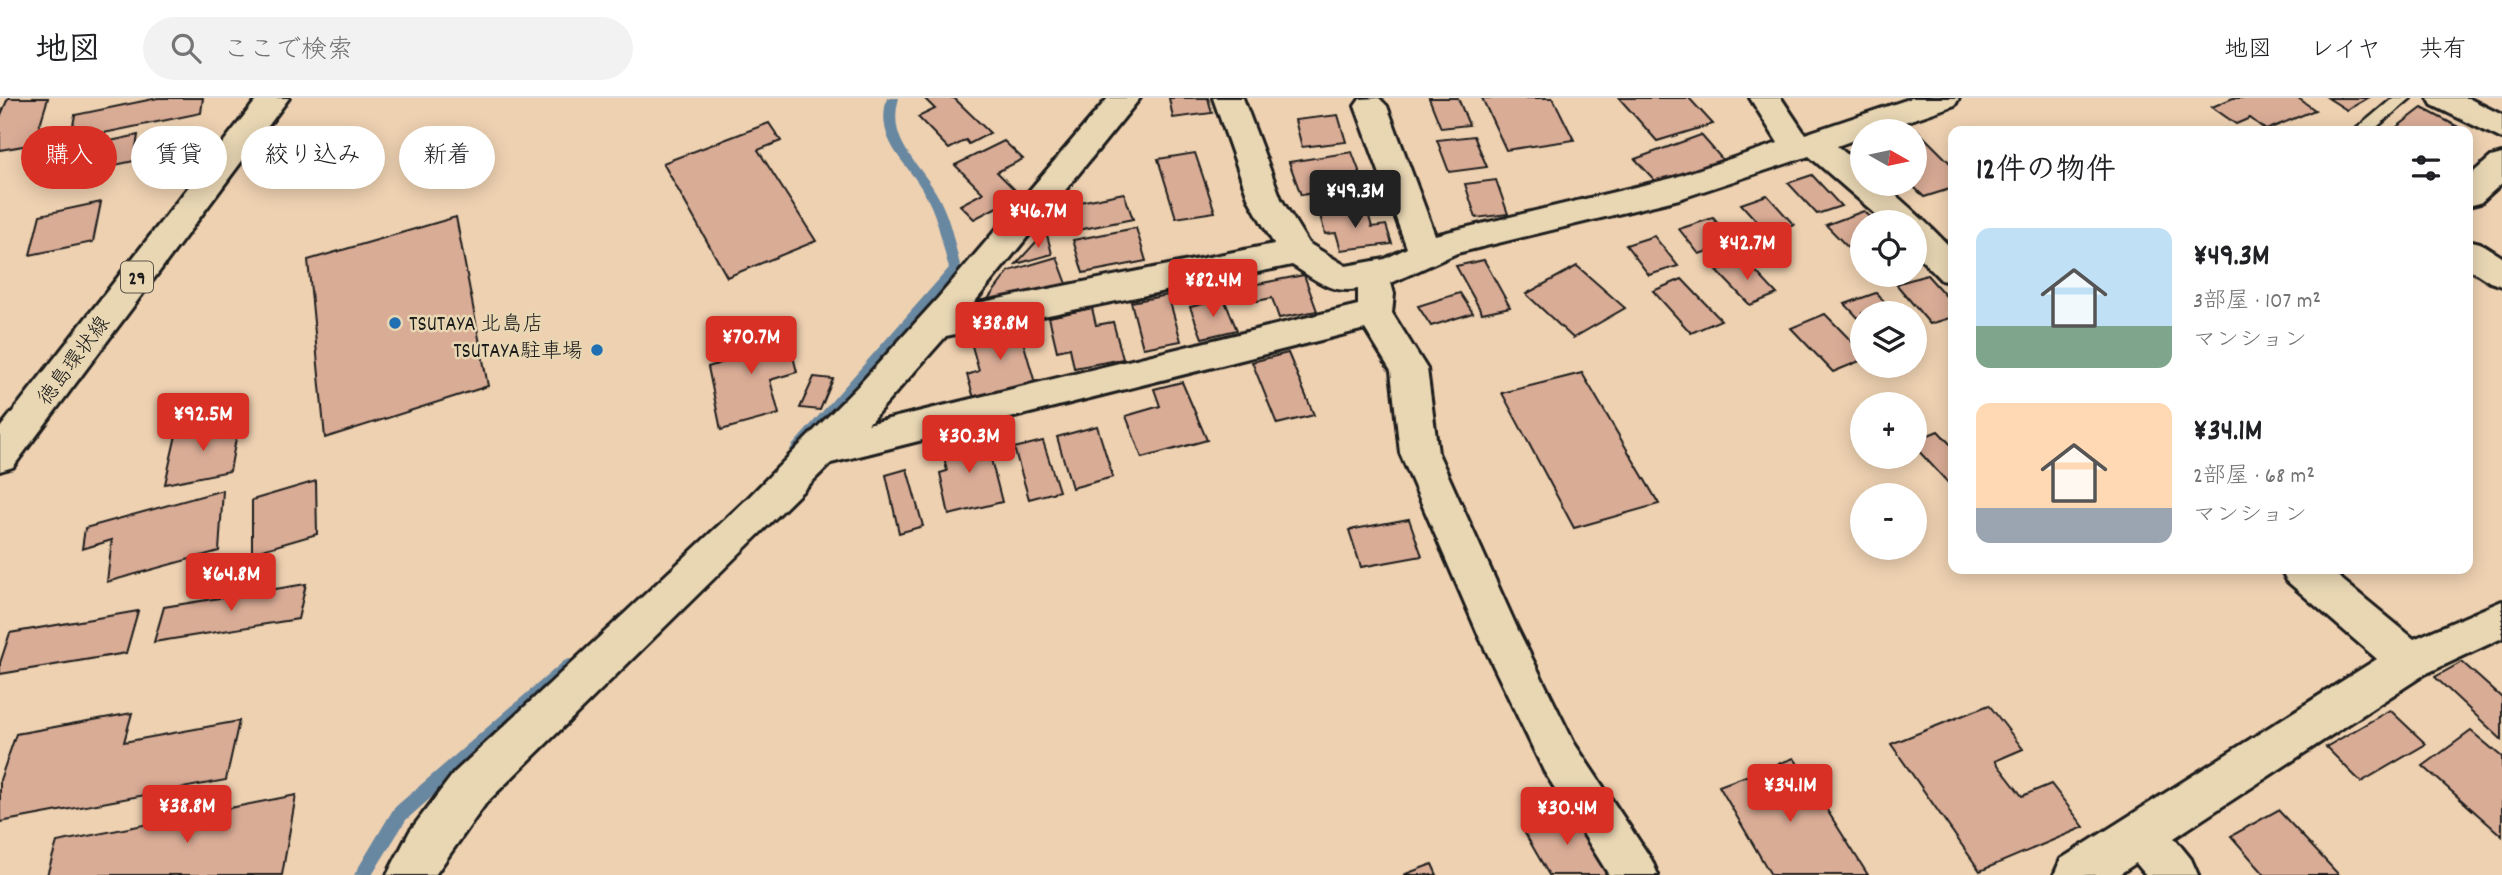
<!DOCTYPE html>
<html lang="ja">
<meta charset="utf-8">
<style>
body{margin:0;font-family:Dekko,"Klee One",sans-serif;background:#f2f2f2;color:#202124;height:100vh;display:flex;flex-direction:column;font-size:26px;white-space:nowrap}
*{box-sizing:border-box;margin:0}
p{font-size:23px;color:#757577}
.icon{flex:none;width:38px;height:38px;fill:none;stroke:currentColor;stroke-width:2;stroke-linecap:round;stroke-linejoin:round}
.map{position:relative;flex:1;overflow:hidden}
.sheet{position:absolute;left:1948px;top:28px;width:525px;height:448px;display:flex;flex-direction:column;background:#fff;border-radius:14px;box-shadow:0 4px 18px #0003}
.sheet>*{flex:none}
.banner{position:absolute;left:21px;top:28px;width:665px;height:63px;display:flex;gap:14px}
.needle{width:46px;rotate:99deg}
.tools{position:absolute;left:1850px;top:21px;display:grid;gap:14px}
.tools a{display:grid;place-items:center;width:77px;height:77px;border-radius:50%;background:#fff;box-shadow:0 4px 18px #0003;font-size:35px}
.price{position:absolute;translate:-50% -60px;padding:0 16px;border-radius:7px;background:#d93025;color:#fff;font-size:23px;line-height:46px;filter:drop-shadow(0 2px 4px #0008)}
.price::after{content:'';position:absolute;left:50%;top:42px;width:21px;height:16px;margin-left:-10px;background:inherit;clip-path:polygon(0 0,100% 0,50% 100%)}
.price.current{background:#222;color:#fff}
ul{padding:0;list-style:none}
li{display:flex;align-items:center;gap:21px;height:175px;padding:0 28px}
li span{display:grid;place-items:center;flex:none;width:196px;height:140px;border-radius:14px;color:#555}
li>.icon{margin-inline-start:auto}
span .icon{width:84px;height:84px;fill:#fffc;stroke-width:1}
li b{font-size:30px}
h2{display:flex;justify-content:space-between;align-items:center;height:84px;padding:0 28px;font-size:30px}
.tag{padding:0 24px;border-radius:32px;background:#fff;box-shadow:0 4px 18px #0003;font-size:24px;line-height:63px}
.tag.current{background:#d93025;color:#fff}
header{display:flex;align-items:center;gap:42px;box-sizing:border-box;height:98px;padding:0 35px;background:#fff;border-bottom:2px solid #e0e0e0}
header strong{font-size:33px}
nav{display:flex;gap:38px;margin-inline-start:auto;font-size:24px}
.search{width:490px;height:63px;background:#f2f2f2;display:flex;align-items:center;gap:18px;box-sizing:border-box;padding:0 24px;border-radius:38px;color:#757577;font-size:26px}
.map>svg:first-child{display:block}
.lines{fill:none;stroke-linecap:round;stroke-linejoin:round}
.stream{fill:#6887a0;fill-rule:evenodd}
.building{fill:#d9ac96;stroke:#1c1c1c;stroke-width:2}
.service-casing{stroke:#1c1c1c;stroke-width:5}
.minor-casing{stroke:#1c1c1c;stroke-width:6}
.primary-casing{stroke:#1c1c1c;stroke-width:6}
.service{fill:#e9d7b4;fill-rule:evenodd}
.minor{fill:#e9d7b4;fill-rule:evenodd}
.primary{fill:#e9d7b4;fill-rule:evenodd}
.poi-dot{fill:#1f6fb2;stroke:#e9d7b4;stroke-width:2.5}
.labels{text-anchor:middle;stroke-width:5;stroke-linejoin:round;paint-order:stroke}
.shield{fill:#e9d7b4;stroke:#5a544a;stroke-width:2}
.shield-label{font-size:19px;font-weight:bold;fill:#1c1c1c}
.poi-label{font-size:21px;fill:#1c1c1c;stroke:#e9d7b4;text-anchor:start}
.street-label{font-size:21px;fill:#1c1c1c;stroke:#e9d7b4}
</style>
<header>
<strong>地図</strong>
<div class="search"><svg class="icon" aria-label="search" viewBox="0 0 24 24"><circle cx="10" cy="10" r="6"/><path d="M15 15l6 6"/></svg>ここで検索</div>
<nav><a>地図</a><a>レイヤ</a><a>共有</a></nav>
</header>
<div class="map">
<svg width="2502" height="777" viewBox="0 0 2502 777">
<rect width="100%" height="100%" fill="#eed1b1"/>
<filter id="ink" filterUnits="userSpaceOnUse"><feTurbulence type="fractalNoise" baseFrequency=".0143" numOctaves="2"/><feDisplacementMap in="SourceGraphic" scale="14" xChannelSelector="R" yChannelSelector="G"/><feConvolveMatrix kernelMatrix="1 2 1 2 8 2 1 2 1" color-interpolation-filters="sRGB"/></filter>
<g filter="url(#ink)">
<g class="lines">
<g class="stream">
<path d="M887,0h12c-13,47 23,65 41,102 11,22 15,46 21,69l-159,185h-10l-2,-4 2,-4 157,-178c-7,-23 -10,-47 -21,-68 -18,-38 -54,-55 -41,-102z"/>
<path d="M569,561l5,2 3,5 -3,5 -168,149 -34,55h-18l40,-67 170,-147z"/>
</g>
</g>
<g class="building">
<path d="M8,0h40l-14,46 -34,6v-33z"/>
<path d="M158,0h45l-2,15 -131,27 5,-25z"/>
<path d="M924,0h30l36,35 -21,11 -3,-4 -17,9 -31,-32 17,-8z"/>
<path d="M1169,0h39l4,15 -39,5z"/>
<path d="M1429,0h29l11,27 -28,3z"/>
<path d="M1482,0h71l21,42 -68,10z"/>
<path d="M1619,0h70l24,26 -56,17z"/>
<path d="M2233,0h65l17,12 -49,20 -16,-12 -14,6 -24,-17z"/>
<path d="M2328,0h40l-21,12z"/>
<path d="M2422,10l44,23h-63l-6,-4z"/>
<path d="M1338,17l8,27 -44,5 -7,-27z"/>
<path d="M769,25l12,18 -23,9 58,91 -89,36 -64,-114z"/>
<path d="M1917,32l36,36v22l-29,9 -13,-13h3l-1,-53z"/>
<path d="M138,37l-4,26 -89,19 5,-26z"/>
<path d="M1701,37l22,25 -64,25 -24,-26z"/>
<path d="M1474,38l13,31 -38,5 -12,-32z"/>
<path d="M1004,43l19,18 -26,13 23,23 -46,24 -14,-14 23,-12 -28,-28z"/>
<path d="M1352,54l12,32 -63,11 -12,-33z"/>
<path d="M1195,55l20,59 -39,6 -18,-59z"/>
<path d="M1812,77l29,31 -24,8 -29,-31z"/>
<path d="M1496,82l12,34 -32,4 -11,-34z"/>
<path d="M1124,95l9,26 -55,11 -8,-26z"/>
<path d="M1767,97l27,30 -26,9 -27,-30z"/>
<path d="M101,104l-8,40 -63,13 10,-40z"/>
<path d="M1367,112l5,17 14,-2 6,19 -51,6 -5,-17 -11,1 -5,-19z"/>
<path d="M1864,113l12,11h-14v40l-36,-37z"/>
<path d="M456,119l32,169 -163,52 -17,-178z"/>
<path d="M1713,120l21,24 -35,12 -20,-25z"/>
<path d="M1136,130l10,33 -63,12 -10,-33z"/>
<path d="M1046,133l6,23 -36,10z"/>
<path d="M1654,138l24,30 -29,9 -23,-30z"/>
<path d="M1057,159l10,27 -75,19 -4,-4 21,-28z"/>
<path d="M1744,161l33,35 -27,11 -33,-34z"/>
<path d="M1484,162l26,47 -28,6 -26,-47z"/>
<path d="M1577,168l48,42 -52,30 -47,-44z"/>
<path d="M1304,177l13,36 -38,7 -7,-20 -15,3 -5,-16z"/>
<path d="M1927,177l26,29v13l-23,7 -34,-40z"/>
<path d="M1682,181l39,41 -30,13 -38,-42z"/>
<path d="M1460,195l13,20 -42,13 -13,-20z"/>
<path d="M1876,195l19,20h-33v9l-17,-18z"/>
<path d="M1168,197l13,46 -38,7 -12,-46z"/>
<path d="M1224,201l13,31 -35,8 -12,-31z"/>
<path d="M1092,210l4,17 17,-3 10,37 -49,9 -4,-20 -13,3 -8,-34z"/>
<path d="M1825,216l37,38v8l-29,12 -42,-44z"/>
<path d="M1018,226l17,59 -61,15 -7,-23 12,-4 -10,-36z"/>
<path d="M785,227l12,47 -27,8 9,34 -58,16 -13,-63 16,-5 -3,-20z"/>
<path d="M1288,255l26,62 -37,9 -25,-62z"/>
<path d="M1582,275l77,131 -85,24 -72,-135z"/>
<path d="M814,279l19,2 -13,31 -20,-2z"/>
<path d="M1182,284l25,58 -65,18 -16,-42 34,-10 -6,-17z"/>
<path d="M239,324l-9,49 -65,13 11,-49z"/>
<path d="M1097,328l16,51 -41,11 -15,-51z"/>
<path d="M1938,333l15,16v41l-39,-42v-5z"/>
<path d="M984,334l18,70 -53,13 -9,-42 7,-2 -6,-28z"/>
<path d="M1043,343l16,50 -30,8 -15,-51z"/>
<path d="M907,371l16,57 -24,7 -13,-58z"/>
<path d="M316,383l1,53 -65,19v-53z"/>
<path d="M223,392l-4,61 -112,31 5,-42 -30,9 3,-21z"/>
<path d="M1409,421l13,37 -61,11 -12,-37z"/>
<path d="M306,486l-8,35 -144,23 10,-35z"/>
<path d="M138,513l-12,42 -126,21v-11l10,-30z"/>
<path d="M2462,564l40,36v42l-67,-63z"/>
<path d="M1989,607l34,44 -28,12 27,35 29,-12 33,43 -104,44 -89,-127z"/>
<path d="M2390,612l36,34 -65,38 -35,-35z"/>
<path d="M132,615l-8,29 115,-21 -13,59 -226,42v-42l16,-46z"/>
<path d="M2471,633l31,26v79l-79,-70z"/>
<path d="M1794,660l74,117h-97l-52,-89z"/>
<path d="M296,697l-14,80h-235l10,-33z"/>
<path d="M1573,709l42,68h-66l-26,-45z"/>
<path d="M2278,712l61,65h-74l-34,-39z"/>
<path d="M1432,766l5,11h-34z"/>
</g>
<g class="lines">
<g class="service-casing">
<path id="service" d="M2393,0h18l-39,33h-18z"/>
</g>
<g class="minor-casing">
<g id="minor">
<path d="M1108,0h32l-167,206 301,-60 -25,-44 -36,-102h30l38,101 27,44 38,23 39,-7 22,-11 -52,-142 5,-7 19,-1 8,8 48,129 238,-57 105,-35 -28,-45h31l24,36 107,-36h47l-4,7 -76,26h-17v6l-25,9 25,21v17h20c26,21 48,42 71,66v33l-12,-3 -27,-28v-30h-29l-76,-66 -130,43 -222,54 -66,30 3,11 -2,19 35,56 11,84 79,175 57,115 77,116 7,16h-49l-65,-104 -65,-135 -79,-183 -9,-82 -26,-42 -534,134 -345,340 -51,72h-48l23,-44 44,-58 292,-273 112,-114 80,-88zM1292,167c23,14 38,29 66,24v16l-490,119 78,-88z"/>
<path d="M2428,0h40l34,17v24l-70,-34z"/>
<path d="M2502,56v29l-22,20 -12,3v-29l23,-20z"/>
<path d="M2468,142l12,3 22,14v29l-12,-4 -22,-14z"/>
<path d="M2281,471h48l85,70 88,-38v37l-77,36 -251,164 17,21 7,16h-52l-10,-12 -18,12h-64l7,-16 316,-200 -90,-78z"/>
</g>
</g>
<g class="primary-casing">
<path id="primary" d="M258,0h31l-276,369 -13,4v-43z"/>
</g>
<use href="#service" class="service"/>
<use href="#minor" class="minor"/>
<use href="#primary" class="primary"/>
</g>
</g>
<g class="poi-dot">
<circle cx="395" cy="225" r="7"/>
<circle cx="597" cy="252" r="7"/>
</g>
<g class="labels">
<rect class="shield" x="121" y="163.5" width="32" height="31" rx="5"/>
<g class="shield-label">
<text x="137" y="186">29</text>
</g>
<g class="poi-label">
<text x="409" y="232">TSUTAYA 北島店</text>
<text x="583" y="259" text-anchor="end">TSUTAYA駐車場</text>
</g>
<g class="street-label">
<text transform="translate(73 262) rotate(-53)" y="7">徳島環状線</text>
</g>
</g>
</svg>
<div class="tools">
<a><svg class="needle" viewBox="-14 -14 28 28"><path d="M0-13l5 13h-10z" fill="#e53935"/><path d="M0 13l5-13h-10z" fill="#757577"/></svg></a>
<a><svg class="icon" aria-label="locate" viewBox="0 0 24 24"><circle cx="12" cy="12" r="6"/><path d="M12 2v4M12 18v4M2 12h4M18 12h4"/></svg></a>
<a><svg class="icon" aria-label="layers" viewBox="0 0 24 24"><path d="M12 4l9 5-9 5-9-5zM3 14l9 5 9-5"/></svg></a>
<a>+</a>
<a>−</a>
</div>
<b class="price current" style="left:1355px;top:132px">¥49.3M</b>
<b class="price" style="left:1038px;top:152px">¥46.7M</b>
<b class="price" style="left:1747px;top:184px">¥42.7M</b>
<b class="price" style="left:1213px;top:221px">¥82.4M</b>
<b class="price" style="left:1000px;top:264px">¥38.8M</b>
<b class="price" style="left:751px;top:278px">¥70.7M</b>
<b class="price" style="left:203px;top:355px">¥92.5M</b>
<b class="price" style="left:969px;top:377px">¥30.3M</b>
<b class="price" style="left:231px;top:515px">¥64.8M</b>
<b class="price" style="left:1790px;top:726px">¥34.1M</b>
<b class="price" style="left:187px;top:747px">¥38.8M</b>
<b class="price" style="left:1567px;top:749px">¥30.4M</b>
<div class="banner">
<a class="tag current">購入</a>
<a class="tag">賃貸</a>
<a class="tag">絞り込み</a>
<a class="tag">新着</a>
</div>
<section class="sheet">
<h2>12件の物件<svg class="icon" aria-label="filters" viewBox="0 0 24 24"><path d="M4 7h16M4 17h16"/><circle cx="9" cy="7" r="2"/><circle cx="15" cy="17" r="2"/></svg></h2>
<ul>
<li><span style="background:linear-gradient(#bfe0f5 70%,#7fa58c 0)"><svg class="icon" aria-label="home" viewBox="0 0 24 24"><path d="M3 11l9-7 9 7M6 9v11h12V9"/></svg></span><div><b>¥49.3M</b><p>3部屋 · 107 m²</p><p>マンション</p></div></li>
<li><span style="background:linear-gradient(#ffd9b3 75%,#9aa5b1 0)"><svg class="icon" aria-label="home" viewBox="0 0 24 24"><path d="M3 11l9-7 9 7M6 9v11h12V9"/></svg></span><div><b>¥34.1M</b><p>2部屋 · 68 m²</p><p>マンション</p></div></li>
</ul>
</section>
</div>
